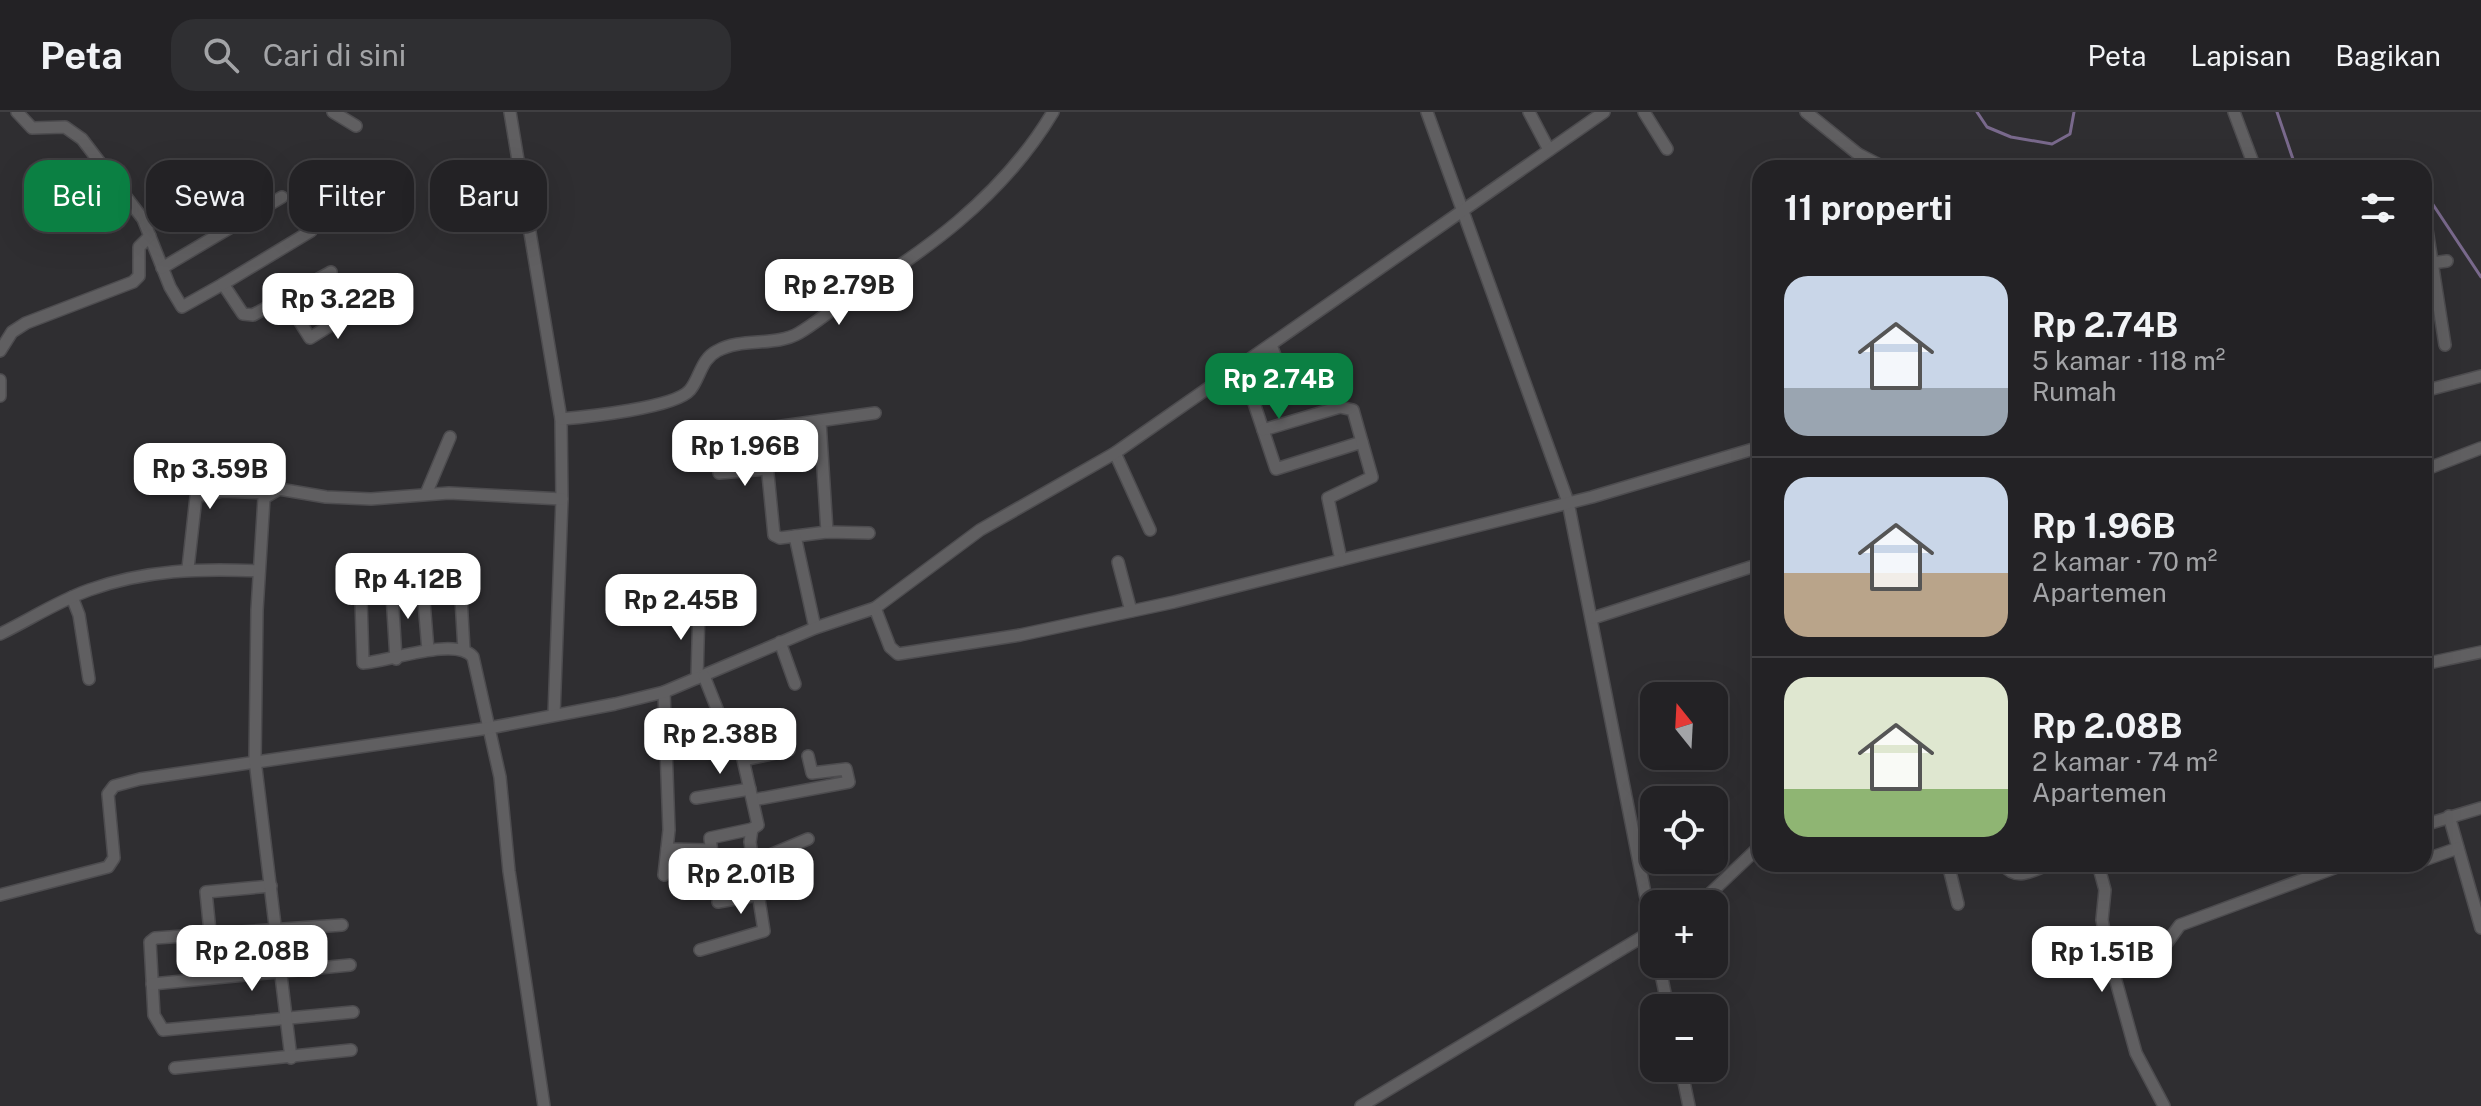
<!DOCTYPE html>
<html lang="id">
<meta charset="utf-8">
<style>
body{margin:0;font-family:"Public Sans",sans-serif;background:#2f2f32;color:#f1f3f6;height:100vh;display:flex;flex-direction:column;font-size:30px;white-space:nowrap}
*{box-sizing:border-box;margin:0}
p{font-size:26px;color:#a3a4a7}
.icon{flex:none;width:44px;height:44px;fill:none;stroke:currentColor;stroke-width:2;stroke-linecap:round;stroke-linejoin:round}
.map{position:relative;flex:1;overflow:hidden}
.side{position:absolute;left:1752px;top:48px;width:680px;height:712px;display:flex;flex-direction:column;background:#232225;border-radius:24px;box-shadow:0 8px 32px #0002,0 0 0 2px #403f42}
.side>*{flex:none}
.guide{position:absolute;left:24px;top:48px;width:760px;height:72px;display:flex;gap:16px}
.needle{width:52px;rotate:342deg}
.tools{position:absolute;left:1640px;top:570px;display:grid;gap:16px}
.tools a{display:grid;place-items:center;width:88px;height:88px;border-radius:16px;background:#232225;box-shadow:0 8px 32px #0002,0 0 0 2px #403f42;font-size:40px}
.price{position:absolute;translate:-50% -68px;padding:0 18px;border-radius:16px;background:#fff;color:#222;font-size:26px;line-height:52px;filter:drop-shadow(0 2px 4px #0008)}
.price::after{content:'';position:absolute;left:50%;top:48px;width:24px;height:18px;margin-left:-12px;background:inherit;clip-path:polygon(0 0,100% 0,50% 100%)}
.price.on{background:#0b8043;color:#fff}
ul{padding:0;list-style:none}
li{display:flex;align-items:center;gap:24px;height:200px;padding:0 32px}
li+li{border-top:2px solid #403f42}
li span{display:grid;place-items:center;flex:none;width:224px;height:160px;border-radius:24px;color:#555}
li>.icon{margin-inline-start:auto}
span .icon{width:96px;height:96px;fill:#fffc;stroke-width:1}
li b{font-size:34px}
h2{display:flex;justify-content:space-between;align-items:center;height:96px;padding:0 32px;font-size:34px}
.chip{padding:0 28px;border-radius:24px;background:#232225;box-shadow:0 8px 32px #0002,0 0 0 2px #403f42;font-size:28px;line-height:72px}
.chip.on{background:#0b8043;color:#fff}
header{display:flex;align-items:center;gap:48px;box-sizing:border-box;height:112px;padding:0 40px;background:#232225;border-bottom:2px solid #403f42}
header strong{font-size:38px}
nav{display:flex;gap:44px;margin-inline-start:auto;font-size:28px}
.search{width:560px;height:72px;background:#2f2f32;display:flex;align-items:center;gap:20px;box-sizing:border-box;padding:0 28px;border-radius:24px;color:#a3a4a7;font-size:30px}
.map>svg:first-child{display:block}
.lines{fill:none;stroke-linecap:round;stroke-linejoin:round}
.stream{stroke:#79698c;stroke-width:3}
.minor-casing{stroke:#4d4c4f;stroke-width:14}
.minor{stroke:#605f61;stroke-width:11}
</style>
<header>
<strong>Peta</strong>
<div class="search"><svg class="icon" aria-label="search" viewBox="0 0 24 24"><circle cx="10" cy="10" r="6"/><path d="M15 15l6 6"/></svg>Cari di sini</div>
<nav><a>Peta</a><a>Lapisan</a><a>Bagikan</a></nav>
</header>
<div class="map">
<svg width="2481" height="994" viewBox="0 0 2481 994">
<rect width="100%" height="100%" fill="#2f2e31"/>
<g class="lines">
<g class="stream">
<path d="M1977,0l10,15 24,10 41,7 18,-10 4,-22"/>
<path d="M2277,0l19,56"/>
<path d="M2424,79l57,86"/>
</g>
<g class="minor-casing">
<g id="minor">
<path d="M17,0l15,16 33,-1 17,12 61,80 27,68 12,20 41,-23 20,30 10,1 78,-43"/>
<path d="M333,0l23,14"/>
<path d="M510,0l51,307 1,80 -8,216"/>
<path d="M1427,0l141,390 86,437"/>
<path d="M1529,0l20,38"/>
<path d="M1644,0l23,37"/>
<path d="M1806,0l52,42 27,14"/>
<path d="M2234,0l21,56"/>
<path d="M2425,105l20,128"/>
<path d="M146,113l99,-59"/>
<path d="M2424,152l23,-3"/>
<path d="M162,156l120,-71"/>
<path d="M223,172l88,-53"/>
<path d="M285,186l25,40 37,-23"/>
<path d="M1271,233l8,21 -26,16 -4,6 27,81 86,-27"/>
<path d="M0,239l12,-19 14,-9 107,-41 6,-6v-29l11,-11"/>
<path d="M0,268v16"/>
<path d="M2424,279l57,-15"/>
<path d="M561,307c24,-2 114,-11 129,-29 10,-12 11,-31 27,-39 25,-14 58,-4 82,-18 14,-8 27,-19 40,-28 84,-52 163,-107 214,-193"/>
<path d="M820,309l7,111"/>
<path d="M1263,318l77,-23 13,3 19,67 -44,21 13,62"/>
<path d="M1115,341l35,77"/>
<path d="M2424,358l57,-22"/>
<path d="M719,361l49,-4"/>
<path d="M426,382l24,-57"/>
<path d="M869,421l-42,-1 -47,6 -6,-3 -10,-101 11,-7 100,-14"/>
<path d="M795,424l20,92"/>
<path d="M1118,450l13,49"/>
<path d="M188,456l8,-71 27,-6 45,2"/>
<path d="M423,478l5,60"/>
<path d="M392,482l4,65"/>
<path d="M72,485l7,18 10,64"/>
<path d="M875,496l105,-78 135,-77 489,-341"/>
<path d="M1593,506l167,-54"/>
<path d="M0,522c29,-14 58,-33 89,-44 55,-20 112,-22 170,-19"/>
<path d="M780,530l15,42"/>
<path d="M464,538l-3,-52 -6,-12 -89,10 -5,4 2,63c25,-1 93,-27 110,-6l27,120 9,94 35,235"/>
<path d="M2424,552l57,-12"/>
<path d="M697,566l2,-70"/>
<path d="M664,580l5,138 -5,45"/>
<path d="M744,648l45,-10"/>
<path d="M696,686l54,-9"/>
<path d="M753,688l96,-18 -3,-13 -34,4 -4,-17"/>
<path d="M2449,704l32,112"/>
<path d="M2424,713l57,-17"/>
<path d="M752,717l-42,9 3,23 39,-6"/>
<path d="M667,737l43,1"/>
<path d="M2424,748l34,-12"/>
<path d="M753,750l55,-23"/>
<path d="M1948,752l10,40"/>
<path d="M2003,752c13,18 29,7 46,0"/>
<path d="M2098,752l7,26 -3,30 7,36 27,97 28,53"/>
<path d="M0,783l108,-28 6,-9 -6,-64 6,-8 26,-7 349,-51 126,-24 49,-12 151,-64 60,-20 15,39 8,7 122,-19 154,-33 418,-105 168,-50"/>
<path d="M718,790l40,-7"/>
<path d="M1699,792l61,-58"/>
<path d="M342,813l-187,13 -5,4 4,73 9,15 190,-18"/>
<path d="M210,820l-4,-40 65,-6"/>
<path d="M700,838l64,-19 -14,-89 2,-13 6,-4 -16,-70 -15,-21 -23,-58"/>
<path d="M2109,844l57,-12 14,-19 165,-61"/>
<path d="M1659,852l9,44"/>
<path d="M152,872l198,-19"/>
<path d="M291,946l-36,-298 2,-150 7,-112 15,-9 47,8 45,2 78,-6 113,6"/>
<path d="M175,956l176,-18"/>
<path d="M1681,956l8,38"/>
<path d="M1361,994l291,-175"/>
</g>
</g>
<use href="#minor" class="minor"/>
</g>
</svg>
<div class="tools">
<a><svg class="needle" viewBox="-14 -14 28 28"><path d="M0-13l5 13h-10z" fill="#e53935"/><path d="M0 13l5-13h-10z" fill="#a3a4a7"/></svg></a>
<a><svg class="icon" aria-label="locate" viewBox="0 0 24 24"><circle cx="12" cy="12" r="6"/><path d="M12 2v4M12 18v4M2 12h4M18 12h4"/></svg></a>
<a>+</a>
<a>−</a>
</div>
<b class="price" style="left:839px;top:215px">Rp 2.79B</b>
<b class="price" style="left:338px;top:229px">Rp 3.22B</b>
<b class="price on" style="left:1279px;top:309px">Rp 2.74B</b>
<b class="price" style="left:745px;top:376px">Rp 1.96B</b>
<b class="price" style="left:210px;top:399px">Rp 3.59B</b>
<b class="price" style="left:408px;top:509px">Rp 4.12B</b>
<b class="price" style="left:681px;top:530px">Rp 2.45B</b>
<b class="price" style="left:720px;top:664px">Rp 2.38B</b>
<b class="price" style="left:741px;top:804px">Rp 2.01B</b>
<b class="price" style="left:252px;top:881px">Rp 2.08B</b>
<b class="price" style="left:2102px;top:882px">Rp 1.51B</b>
<div class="guide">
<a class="chip on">Beli</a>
<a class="chip">Sewa</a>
<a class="chip">Filter</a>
<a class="chip">Baru</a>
</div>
<section class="side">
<h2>11 properti<svg class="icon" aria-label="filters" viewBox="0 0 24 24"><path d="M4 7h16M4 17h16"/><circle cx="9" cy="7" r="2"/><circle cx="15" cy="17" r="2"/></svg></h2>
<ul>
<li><span style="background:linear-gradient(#c9d6e8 70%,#9aa5b1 0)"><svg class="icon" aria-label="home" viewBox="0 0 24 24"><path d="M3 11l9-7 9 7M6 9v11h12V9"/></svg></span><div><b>Rp 2.74B</b><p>5 kamar · 118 m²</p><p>Rumah</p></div></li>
<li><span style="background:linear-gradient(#c9d6e8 60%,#b9a48a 0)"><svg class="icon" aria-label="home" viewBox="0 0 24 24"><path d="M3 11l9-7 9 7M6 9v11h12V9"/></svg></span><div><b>Rp 1.96B</b><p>2 kamar · 70 m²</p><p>Apartemen</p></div></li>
<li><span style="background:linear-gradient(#dfe7d0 70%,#8fb573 0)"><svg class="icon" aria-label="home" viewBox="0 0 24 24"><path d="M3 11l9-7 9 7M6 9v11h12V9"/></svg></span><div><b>Rp 2.08B</b><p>2 kamar · 74 m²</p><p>Apartemen</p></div></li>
</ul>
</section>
</div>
